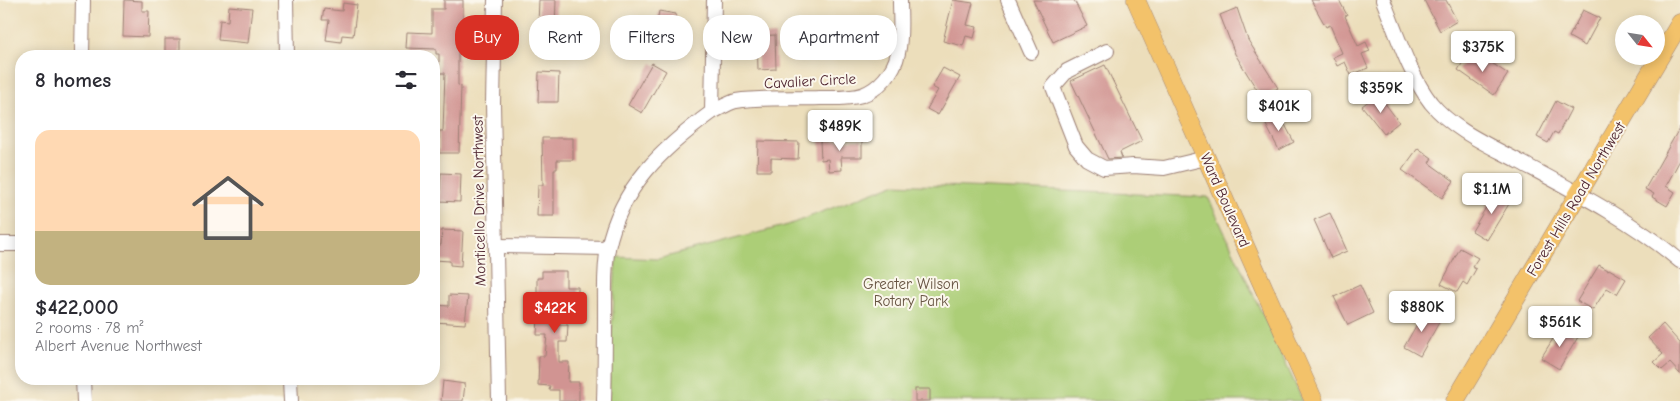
<!DOCTYPE html>
<meta charset="utf-8">
<style>
body{margin:0;font-family:"Comic Neue",sans-serif;background:#f2f2f3;color:#2b2b33;height:100vh;display:flex;flex-direction:column;font-size:19px;white-space:nowrap}
*{box-sizing:border-box;margin:0}
p{font-size:16px;color:#7c7c81}
.icon{flex:none;width:28px;height:28px;fill:none;stroke:currentColor;stroke-width:2;stroke-linecap:round;stroke-linejoin:round}
.map{position:relative;flex:1;overflow:hidden}
.details{position:absolute;left:15px;top:50px;width:425px;height:335px;display:flex;flex-direction:column;background:#fff;border-radius:20px;box-shadow:0 2px 12px #0003}
.details>*{flex:none}
.guide{position:absolute;left:455px;top:15px;width:475px;height:45px;display:flex;gap:10px}
.needle{width:32px;rotate:120deg}
.tools{position:absolute;left:1615px;top:15px;display:grid;gap:10px}
.tools a{display:grid;place-items:center;width:50px;height:50px;border-radius:50%;background:#fff;box-shadow:0 2px 12px #0003;font-size:25px}
.price{position:absolute;translate:-50% -42px;padding:0 11px;border-radius:5px;background:#fff;color:#222;font-size:16px;line-height:32px;filter:drop-shadow(0 1px 2px #0008)}
.price::after{content:'';position:absolute;left:50%;top:30px;width:15px;height:11px;margin-left:-8px;background:inherit;clip-path:polygon(0 0,100% 0,50% 100%)}
.price.active{background:#d93025;color:#fff}
ul{padding:0;list-style:none}
li{display:grid;align-content:center;gap:10px;height:265px;padding:0 20px}
li span{display:grid;place-items:center;height:155px;border-radius:15px;color:#555}
li>.icon{margin-inline-start:auto}
span .icon{width:90px;height:90px;fill:#fffc;stroke-width:1}
li b{font-size:21px}
h2{display:flex;justify-content:space-between;align-items:center;height:60px;padding:0 20px;font-size:21px}
.chip{padding:0 18px;border-radius:20px;background:#fff;box-shadow:0 2px 12px #0003;font-size:18px;line-height:45px}
.chip.active{background:#d93025;color:#fff}
.map>svg:first-child{display:block}
.green{fill:#acce77;stroke:#7b7651}
.building{fill:#d19492}
.lines{fill:none;stroke-linecap:round;stroke-linejoin:round}
.minor-casing{stroke:#9b7e73;stroke-width:16}
.major-casing{stroke:#9b7e73;stroke-width:19}
.minor{stroke:#fff;stroke-width:14}
.major{stroke:#f3c26a;stroke-width:18}
.labels{text-anchor:middle;stroke-width:4;stroke-linejoin:round;paint-order:stroke}
.street-label{font-size:15px;fill:#4a1f2b;stroke:#fbf7ec}
.park-label{font-size:15px;fill:#675442;stroke:#fbf7ec}
</style>
<div class="map">
<svg width="1680" height="401" viewBox="0 0 1680 401">
<rect width="100%" height="100%" fill="#fbf7ec"/>
<filter id="ink" filterUnits="userSpaceOnUse"><feTurbulence type="fractalNoise" baseFrequency=".02" numOctaves="2"/><feDisplacementMap in="SourceGraphic" scale="10" xChannelSelector="R" yChannelSelector="G"/><feConvolveMatrix kernelMatrix="1 2 1 2 8 2 1 2 1" color-interpolation-filters="sRGB"/></filter>
<filter id="wash" filterUnits="userSpaceOnUse"><feTurbulence type="fractalNoise" baseFrequency=".0096" numOctaves="4" result="noise"/><feDisplacementMap in="SourceGraphic" scale="20" xChannelSelector="R" yChannelSelector="G"/><feGaussianBlur stdDeviation="1.12" result="paint"/><feColorMatrix in="noise" values="0 0 0 0 0 0 0 0 0 0 0 0 0 0 0 0 0 1.4 0 .05"/><feComposite in="paint" operator="in"/></filter>
<g filter="url(#wash)">
<rect width="100%" height="100%" fill="#ecdebb"/>
<path class="green" d="M894,184l314,13 95,204h-695l8,-144 42,2 130,-34z"/>
<g id="blocks">
<g class="building">
<path d="M124,0l18,1v10h7l-1,26 -25,-1z"/>
<path d="M444,0h19v52h-5v33l3,1 -2,67h-20v-22h4l2,-58h-6v-19h-3v-5l-30,-1 1,-16 25,1v-24h12z"/>
<path d="M539,0h17l-1,30 7,1 -1,10h-12v8l-12,-1z"/>
<path d="M953,0l20,3 -6,22 10,2 -3,11 -8,-2 -3,10 -20,-5z"/>
<path d="M1033,0h41l13,26 -34,16z"/>
<path d="M1311,0h28l8,15 -2,1 13,30 8,-4 4,9 -8,3 6,14 -17,7 -6,-13 -8,4 -4,-9 9,-4 -12,-28 -4,2z"/>
<path d="M1424,0h22l11,21 -17,10z"/>
<path d="M343,3l14,2 -4,31 -11,-1 -1,7 -15,-2 3,-20h-7l2,-11 18,2z"/>
<path d="M229,6l23,2 -4,35 -30,-3 2,-20 8,1z"/>
<path d="M1237,8l11,32 30,48 -16,10 -27,-44 -15,-39z"/>
<path d="M1583,10l17,8 -15,28 -16,-9z"/>
<path d="M659,11l17,3 -6,38 -18,-3z"/>
<path d="M775,35l1,34 -18,1 -1,-34z"/>
<rect x="165" y="39" width="15" height="17"/>
<path d="M1468,54l9,5 3,-4 28,19 -14,21 -36,-25z"/>
<path d="M652,63l14,8 -24,42 -14,-8z"/>
<path d="M1105,65l37,76 -22,11 2,6 -14,1 -37,-78z"/>
<path d="M943,68l17,9 -22,38 -11,-6 11,-19 -6,-3z"/>
<path d="M539,72l20,1 -1,29h-20z"/>
<path d="M1378,94l21,28 -15,12 -22,-28z"/>
<path d="M1556,101l15,8 -13,25 -4,-2 -6,11 -11,-6z"/>
<path d="M1280,115l14,27 -15,8 -14,-27z"/>
<path d="M1680,127v33l-14,26 9,6 -8,14 -15,-9 2,-3 -9,-5z"/>
<path d="M542,138h31v22h-16v9h-3v47h-17l1,-31h5z"/>
<path d="M862,140v17h-21l1,13 -13,1 -1,-12 -7,1 -1,-19z"/>
<path d="M758,141l41,1 -1,17 -27,-1v13h-14z"/>
<path d="M1418,148l14,10 -3,5 25,18 -12,17 -40,-28z"/>
<path d="M441,173l20,1 -1,28 -21,-1z"/>
<path d="M1497,189l15,10 -25,41 -15,-9z"/>
<path d="M1330,213l17,38 -16,7 -17,-38z"/>
<path d="M442,230l21,1 -2,35 -11,-1v-4l-16,-1v-15h7z"/>
<path d="M1460,248l18,10 -6,9 4,2 -9,16 -4,-3 -6,10 -16,-8z"/>
<path d="M1599,265l9,5 1,-1 17,10 -9,15 -10,-6 -14,22 -16,-9z"/>
<path d="M542,271h24v16h12v11h-18l-1,27h9l-1,17h-8v20h10l-1,20h11v19h-20v-11h-10l1,-4 -12,-1 1,-29h6l2,-21h-10l2,-37h-2v-20h5z"/>
<path d="M1360,285l13,28 -25,12 -14,-28z"/>
<path d="M449,295l19,1 -3,28 -31,-2v-17l15,1z"/>
<path d="M1425,310l16,9 -21,37 -16,-9z"/>
<path d="M1663,324l17,19v31l-10,-11 -8,7 -8,-8 9,-8 -15,-16z"/>
<path d="M1561,326l17,11 -19,32 -18,-11z"/>
<path d="M443,381l22,3 -2,17h-22z"/>
<rect x="915" y="389" width="15" height="12"/>
</g>
</g>
</g>
<g filter="url(#ink)">
<use href="#blocks" fill-opacity="0" stroke="#9b7e73" stroke-width="1"/>
<g class="lines">
<g class="minor-casing">
<g id="minor">
<path d="M286,0l1,56"/>
<path d="M495,0l-2,103 6,298"/>
<path d="M1008,0l23,52"/>
<path d="M1383,0c13,32 27,76 48,103 23,28 60,43 91,60 54,29 110,58 158,98"/>
<path d="M1107,51l-40,20 -14,16 23,59 11,13 17,9 29,-2 31,2 42,-10"/>
<path d="M82,56l1,-56"/>
<path d="M712,112c7,-3 16,-9 24,-11 27,-4 57,-2 84,-3 14,0 28,1 42,-3 17,-6 32,-23 36,-42 4,-17 2,-36 2,-53"/>
<path d="M0,244h21"/>
<path d="M497,246l111,2"/>
<path d="M83,379l1,22"/>
<path d="M290,379l1,22"/>
<path d="M604,401c1,-32 1,-64 1,-96 0,-18 -1,-38 3,-57 13,-62 55,-100 104,-136l2,-112"/>
</g>
</g>
<g class="major-casing">
<g id="major">
<path d="M1136,0l178,401"/>
<path d="M1455,401l225,-378"/>
</g>
</g>
<use href="#minor" class="minor"/>
<use href="#major" class="major"/>
</g>
</g>
<g class="labels">
<g class="street-label">
<text transform="translate(810 81) rotate(-3)" y="5">Cavalier Circle</text>
<text transform="translate(1576 199) rotate(-59)" y="5">Forest Hills Road Northwest</text>
<text transform="translate(1225 200) rotate(66)" y="5">Ward Boulevard</text>
<text transform="translate(479 201) rotate(-91)" y="5">Monticello Drive Northwest</text>
</g>
<g class="park-label">
<text x="911" y="289">Greater Wilson<tspan x="911" dy="17">Rotary Park</tspan></text>
</g>
</g>
</svg>
<div class="tools">
<a><svg class="needle" viewBox="-14 -14 28 28"><path d="M0-13l5 13h-10z" fill="#e53935"/><path d="M0 13l5-13h-10z" fill="#7c7c81"/></svg></a>
</div>
<b class="price" style="left:1483px;top:73px">$375K</b>
<b class="price" style="left:1381px;top:114px">$359K</b>
<b class="price" style="left:1279px;top:132px">$401K</b>
<b class="price" style="left:840px;top:152px">$489K</b>
<b class="price" style="left:1492px;top:215px">$1.1M</b>
<b class="price" style="left:1422px;top:333px">$880K</b>
<b class="price active" style="left:555px;top:334px">$422K</b>
<b class="price" style="left:1560px;top:348px">$561K</b>
<div class="guide">
<a class="chip active">Buy</a>
<a class="chip">Rent</a>
<a class="chip">Filters</a>
<a class="chip">New</a>
<a class="chip">Apartment</a>
</div>
<section class="details">
<h2>8 homes<svg class="icon" aria-label="filters" viewBox="0 0 24 24"><path d="M4 7h16M4 17h16"/><circle cx="9" cy="7" r="2"/><circle cx="15" cy="17" r="2"/></svg></h2>
<ul>
<li><span style="background:linear-gradient(#ffd9b3 65%,#c2b280 0)"><svg class="icon" aria-label="home" viewBox="0 0 24 24"><path d="M3 11l9-7 9 7M6 9v11h12V9"/></svg></span><div><b>$422,000</b><p>2 rooms · 78 m²</p><p>Albert Avenue Northwest</p></div></li>
</ul>
</section>
</div>
